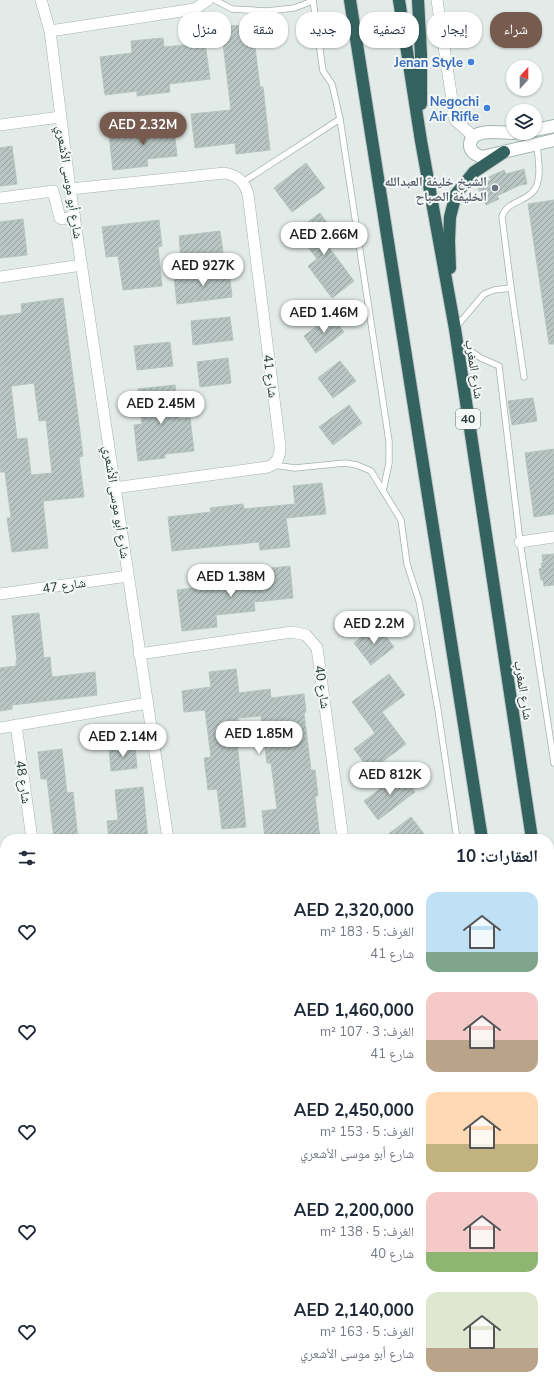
<!DOCTYPE html>
<html lang="ar">
<meta charset="utf-8">
<style>
body{margin:0;font-family:"Nunito Sans","Noto Naskh Arabic",sans-serif;background:#f2f2f3;color:#1f2937;direction:rtl;height:100vh;display:flex;flex-direction:column;font-size:15px;white-space:nowrap}
*{box-sizing:border-box;margin:0}
p{font-size:13px;color:#747a83}
.icon{flex:none;width:22px;height:22px;fill:none;stroke:currentColor;stroke-width:2;stroke-linecap:round;stroke-linejoin:round}
.map{position:relative;flex:1;overflow:hidden;direction:ltr}
.drawer{position:absolute;left:0px;top:834px;width:554px;height:556px;display:flex;flex-direction:column;background:#fff;border-radius:16px 16px 0 0;box-shadow:0 1px 3px #0004;direction:rtl}
.drawer>*{flex:none}
.banner{position:absolute;left:12px;top:12px;width:530px;height:36px;direction:rtl;display:flex;gap:8px}
.needle{width:26px;rotate:21deg}
.controls{position:absolute;left:506px;top:60px;display:grid;gap:8px}
.controls a{display:grid;place-items:center;width:36px;height:36px;border-radius:50%;background:#fff;box-shadow:0 1px 3px #0004;font-size:20px}
.price{position:absolute;translate:-50% -34px;padding:0 9px;border-radius:14px;background:#fff;color:#222;font-size:13px;line-height:26px;filter:drop-shadow(0 1px 2px #0008)}
.price::after{content:'';position:absolute;left:50%;top:24px;width:12px;height:9px;margin-left:-6px;background:inherit;clip-path:polygon(0 0,100% 0,50% 100%)}
.price.selected{background:#765b4e;color:#fff}
ul{padding:0;list-style:none}
li{display:flex;align-items:center;gap:12px;height:100px;padding:0 16px}
li span{display:grid;place-items:center;flex:none;width:112px;height:80px;border-radius:12px;color:#555}
li>.icon{margin-inline-start:auto}
span .icon{width:48px;height:48px;fill:#fffc;stroke-width:1}
li b{font-size:17px}
h2{display:flex;justify-content:space-between;align-items:center;height:48px;padding:0 16px;font-size:17px}
.pill{padding:0 14px;border-radius:16px;background:#fff;box-shadow:0 1px 3px #0004;font-size:14px;line-height:36px}
.pill.selected{background:#765b4e;color:#fff}
.map>svg:first-child{display:block}
.built{fill:#d1dad7}
.building{fill:url(#building-hatch);stroke:#b6c4c0;fill-rule:evenodd}
.lines{fill:none;stroke-linecap:round;stroke-linejoin:round}
.lane-casing{stroke:#a6b2af;stroke-width:7}
.street-casing{stroke:#a6b2af;stroke-width:12}
.secondary-casing{stroke:#a3b5b1;stroke-width:14}
.highway-casing{stroke:#c2c8c7;stroke-width:14}
.lane{stroke:#fff;stroke-width:5.5}
.street{stroke:#fff;stroke-width:11}
.secondary{stroke:#fff;stroke-width:12}
.highway{stroke:#34625f;stroke-width:12}
.shop-dot{fill:#3f7fe0;stroke:#f3f8f6;stroke-width:1.5}
.worship-dot{fill:#6b7280;stroke:#f3f8f6;stroke-width:1.5}
.labels{text-anchor:middle;stroke-width:4;stroke-linejoin:round;paint-order:stroke}
.shield{fill:#f3f8f6;stroke:#637370;stroke-width:1}
.shield-label{font-size:12px;font-weight:bold;fill:#253a37}
.shop-label{font-size:13px;font-weight:bold;fill:#366cbe;stroke:#f3f8f6;text-anchor:end}
.worship-label{font-size:13px;font-weight:bold;fill:#5b616d;stroke:#f3f8f6;text-anchor:end}
.street-label{font-size:13px;fill:#253a37;stroke:#f3f8f6}
</style>
<div class="map">
<svg width="554" height="1390" viewBox="0 0 554 1390">
<defs>
<pattern id="building-hatch" width="6" height="6" patternUnits="userSpaceOnUse"><rect width="6" height="6" fill="#b8c5c2"/><path d="M-1 1l2-2M0 6l6-6M5 7l2-2" fill="none" stroke="#95a19e"/></pattern>
</defs>
<rect width="100%" height="100%" fill="#e3ebe8"/>
<rect class="built" x="0" y="1054" width="5" height="253"/>
<g class="building">
<path d="M252,24l8,63h3l7,63 -34,4 -1,-11 -40,5 -4,-34 40,-4 -10,-83z"/>
<path d="M163,38l1,9 41,-4 5,36 -41,5 1,8 -33,4v-5l-32,4 -5,-38 32,-4 -1,-12z"/>
<path d="M173,120l4,36 -30,3 1,7 -35,4 -4,-35 42,-4 -1,-8z"/>
<path d="M12,146l5,38 -17,2v-38z"/>
<path d="M306,163l19,25 -33,24 -18,-24z"/>
<path d="M524,169l3,15 -7,1 -23,11 2,3 -13,6 -9,-19 14,-6 -2,-3 15,-7 2,4z"/>
<path d="M554,200v144h-5l-21,-140z"/>
<path d="M320,213l15,21 -10,8 29,39 -22,17 -24,-32 9,-7 -21,-28z"/>
<path d="M23,219l4,36 -27,3v-36z"/>
<path d="M159,220l3,26 -4,1 4,39 -39,4 -5,-34 -12,1 -4,-30z"/>
<path d="M220,231l3,21 -42,5 -2,-21z"/>
<path d="M229,271l3,26 -55,7 -3,-27z"/>
<path d="M63,298l20,158 -4,1 5,40 -41,4 5,47 -36,4 -5,-34h4l-6,-46h-5v-156l22,-3 -1,-9zM34,383l5,38 7,-1 6,53 -21,2 -4,-37 -10,1 -6,-53z"/>
<path d="M331,315l13,17 -28,21 -12,-17z"/>
<path d="M230,317l3,23 -40,5 -2,-24z"/>
<path d="M170,342l3,24 -36,4 -3,-24z"/>
<path d="M228,358l3,25 -31,4 -3,-25z"/>
<path d="M340,361l16,20 -23,17 -15,-20z"/>
<path d="M175,385l4,34 11,-1 4,33 -29,3v4l-27,3 -4,-36 8,-1 -4,-35z"/>
<path d="M533,398l4,23 -25,4 -4,-24z"/>
<path d="M349,405l13,18 -29,22 -14,-18z"/>
<path d="M554,449v65l-20,3 -9,-64z"/>
<path d="M322,483l4,31 -40,4 4,29 -30,3 -1,-8 -87,9 -4,-34 43,-5 -1,-4 33,-4 1,5 51,-5 -2,-18z"/>
<path d="M554,554v31l-10,1 -1,-6h-2l-2,-11 3,-1 -1,-5h2l-1,-8z"/>
<path d="M290,566l3,32 -39,4 1,9 -39,4 1,12 -35,4 -5,-41 88,-11 -2,-10z"/>
<path d="M39,613l5,45 6,-1 2,20 43,-5 2,23 -85,10v4l-12,2v-43l16,-2v-5h1l-5,-45z"/>
<path d="M377,625l17,22 -23,18 -17,-22z"/>
<path d="M236,669l3,24 31,-4 1,9 33,-4 2,18 -2,1 7,57h4l3,26h-3l5,43h-55l-3,-28 15,-2 -6,-46h-4l-6,-47 -23,2 3,24h-4l9,85 -24,2 -5,-40 -9,1 -4,-32 7,-1 -6,-47 -21,2 -2,-21 29,-4 -2,-15z"/>
<path d="M389,674l16,21 -23,17 24,32 -36,27 -16,-22 21,-16 -23,-31z"/>
<path d="M135,746l2,22 -26,3 -2,-22z"/>
<path d="M62,749l5,44 6,-1 5,47h-24l-7,-60h-6l-3,-27z"/>
<path d="M401,773l14,19 -37,28 -14,-19z"/>
<path d="M143,787l5,52h-39l-2,-18 11,-1 -3,-30z"/>
<path d="M411,817l17,22h-46z"/>
</g>
<g class="lines">
<g class="lane-casing">
<g id="lane">
<path d="M215,0l17,9 35,2 27,-3 19,-7"/>
<path d="M313,0l10,71 9,13 8,35 49,322v22l-6,28"/>
<path d="M243,182l97,-63"/>
<path d="M456,327l28,-33 10,-4 17,-2"/>
<path d="M458,343l23,15 18,8 21,176 34,221"/>
<path d="M524,377l-13,-89 -9,-71c5,-17 24,-14 33,-28 7,-12 3,-31 2,-44"/>
<path d="M273,465l22,3 50,-5 12,2 14,6 30,49 6,44 12,37 19,109 19,129"/>
<path d="M0,1246h5"/>
<path d="M403,1385l1,5"/>
<path d="M43,1390v-5"/>
</g>
</g>
<g class="street-casing">
<g id="street">
<path d="M41,0l9,31 20,158 98,650"/>
<path d="M437,0l18,120 18,16"/>
<path d="M50,31l145,-22 13,-9"/>
<path d="M0,125l60,-8"/>
<path d="M70,189l155,-16c13,3 19,8 23,21l32,252c0,10 -2,17 -12,21l-154,21"/>
<path d="M0,198l53,-7 7,27 3,1 12,-2"/>
<path d="M0,277l82,-12"/>
<path d="M520,542l34,-5"/>
<path d="M0,594l128,-18"/>
<path d="M139,654l153,-22 14,3 11,13 26,191"/>
<path d="M16,725l16,114"/>
<path d="M0,728l148,-25"/>
<path d="M0,881h5"/>
<path d="M0,1040l5,1"/>
</g>
</g>
<g class="secondary-casing">
<g id="secondary">
<path d="M535,130l19,-4"/>
<path d="M513,133c-12,0 -43,-6 -43,12 0,7 6,10 12,12l72,-17"/>
<path d="M0,1333l5,1"/>
<path d="M5,1344c-4,7 -5,15 0,22"/>
<path d="M253,1385l1,5"/>
</g>
</g>
<g class="highway-casing">
<g id="highway">
<path d="M350,0l132,839"/>
<path d="M399,0l22,141 34,188 77,510"/>
<path d="M418,0l3,55v49"/>
<path d="M450,268l-1,-27 1,-24 6,-23 18,-22 30,-20"/>
<path d="M549,948l5,33"/>
<path d="M549,1273l5,33"/>
<path d="M546,1385l1,5"/>
</g>
</g>
<use href="#lane" class="lane"/>
<use href="#street" class="street"/>
<use href="#secondary" class="secondary"/>
<use href="#highway" class="highway"/>
</g>
<g class="shop-dot">
<circle cx="471" cy="62" r="4"/>
<circle cx="487" cy="108" r="4"/>
</g>
<circle class="worship-dot" cx="495" cy="188" r="4"/>
<g class="labels">
<rect class="shield" x="456" y="409" width="24" height="20" rx="3"/>
<g class="shield-label">
<text x="468" y="423">40</text>
</g>
<g class="shop-label">
<text x="463" y="67">Jenan Style</text>
<text x="479" y="106">Negochi<tspan x="479" dy="15">Air Rifle</tspan></text>
</g>
<g class="worship-label">
<text x="487" y="186">الشيخ خليفة العبدالله<tspan x="487" dy="15">الخليفة الصباح</tspan></text>
</g>
<g class="street-label">
<text transform="translate(70 182) rotate(81)" y="5">شارع أبو موسى الأشعري</text>
<text transform="translate(475 369) rotate(81)" y="5">شارع المغرب</text>
<text transform="translate(271 376) rotate(83)" y="5">شارع 41</text>
<text transform="translate(117 502) rotate(81)" y="5">شارع أبو موسى الأشعري</text>
<text transform="translate(64 585) rotate(-8)" y="5">شارع 47</text>
<text transform="translate(323 687) rotate(82)" y="5">شارع 40</text>
<text transform="translate(524 690) rotate(81)" y="5">شارع المغرب</text>
<text transform="translate(24 782) rotate(82)" y="5">شارع 48</text>
</g>
</g>
</svg>
<div class="controls">
<a><svg class="needle" viewBox="-14 -14 28 28"><path d="M0-13l5 13h-10z" fill="#e53935"/><path d="M0 13l5-13h-10z" fill="#747a83"/></svg></a>
<a><svg class="icon" aria-label="layers" viewBox="0 0 24 24"><path d="M12 4l9 5-9 5-9-5zM3 14l9 5 9-5"/></svg></a>
</div>
<b class="price selected" style="left:143px;top:146px">AED 2.32M</b>
<b class="price" style="left:324px;top:256px">AED 2.66M</b>
<b class="price" style="left:203px;top:287px">AED 927K</b>
<b class="price" style="left:324px;top:334px">AED 1.46M</b>
<b class="price" style="left:161px;top:425px">AED 2.45M</b>
<b class="price" style="left:231px;top:598px">AED 1.38M</b>
<b class="price" style="left:374px;top:645px">AED 2.2M</b>
<b class="price" style="left:259px;top:755px">AED 1.85M</b>
<b class="price" style="left:123px;top:758px">AED 2.14M</b>
<b class="price" style="left:390px;top:796px">AED 812K</b>
<div class="banner">
<a class="pill selected">شراء</a>
<a class="pill">إيجار</a>
<a class="pill">تصفية</a>
<a class="pill">جديد</a>
<a class="pill">شقة</a>
<a class="pill">منزل</a>
</div>
<section class="drawer">
<h2>العقارات: 10<svg class="icon" aria-label="filters" viewBox="0 0 24 24"><path d="M4 7h16M4 17h16"/><circle cx="9" cy="7" r="2"/><circle cx="15" cy="17" r="2"/></svg></h2>
<ul>
<li><span style="background:linear-gradient(#bfe0f5 75%,#7fa58c 0)"><svg class="icon" aria-label="home" viewBox="0 0 24 24"><path d="M3 11l9-7 9 7M6 9v11h12V9"/></svg></span><div><b>AED 2,320,000</b><p>الغرف: 5 · 183 m²</p><p>شارع 41</p></div><svg class="icon" aria-label="heart" viewBox="0 0 24 24"><path d="M12 20l-8-8c-3-5 5-10 8-4 3-6 11-1 8 4z"/></svg></li>
<li><span style="background:linear-gradient(#f6c9c9 60%,#b9a48a 0)"><svg class="icon" aria-label="home" viewBox="0 0 24 24"><path d="M3 11l9-7 9 7M6 9v11h12V9"/></svg></span><div><b>AED 1,460,000</b><p>الغرف: 3 · 107 m²</p><p>شارع 41</p></div><svg class="icon" aria-label="heart" viewBox="0 0 24 24"><path d="M12 20l-8-8c-3-5 5-10 8-4 3-6 11-1 8 4z"/></svg></li>
<li><span style="background:linear-gradient(#ffd9b3 65%,#c2b280 0)"><svg class="icon" aria-label="home" viewBox="0 0 24 24"><path d="M3 11l9-7 9 7M6 9v11h12V9"/></svg></span><div><b>AED 2,450,000</b><p>الغرف: 5 · 153 m²</p><p>شارع أبو موسى الأشعري</p></div><svg class="icon" aria-label="heart" viewBox="0 0 24 24"><path d="M12 20l-8-8c-3-5 5-10 8-4 3-6 11-1 8 4z"/></svg></li>
<li><span style="background:linear-gradient(#f6c9c9 75%,#8fb573 0)"><svg class="icon" aria-label="home" viewBox="0 0 24 24"><path d="M3 11l9-7 9 7M6 9v11h12V9"/></svg></span><div><b>AED 2,200,000</b><p>الغرف: 5 · 138 m²</p><p>شارع 40</p></div><svg class="icon" aria-label="heart" viewBox="0 0 24 24"><path d="M12 20l-8-8c-3-5 5-10 8-4 3-6 11-1 8 4z"/></svg></li>
<li><span style="background:linear-gradient(#dfe7d0 70%,#b9a48a 0)"><svg class="icon" aria-label="home" viewBox="0 0 24 24"><path d="M3 11l9-7 9 7M6 9v11h12V9"/></svg></span><div><b>AED 2,140,000</b><p>الغرف: 5 · 163 m²</p><p>شارع أبو موسى الأشعري</p></div><svg class="icon" aria-label="heart" viewBox="0 0 24 24"><path d="M12 20l-8-8c-3-5 5-10 8-4 3-6 11-1 8 4z"/></svg></li>
</ul>
</section>
</div>
